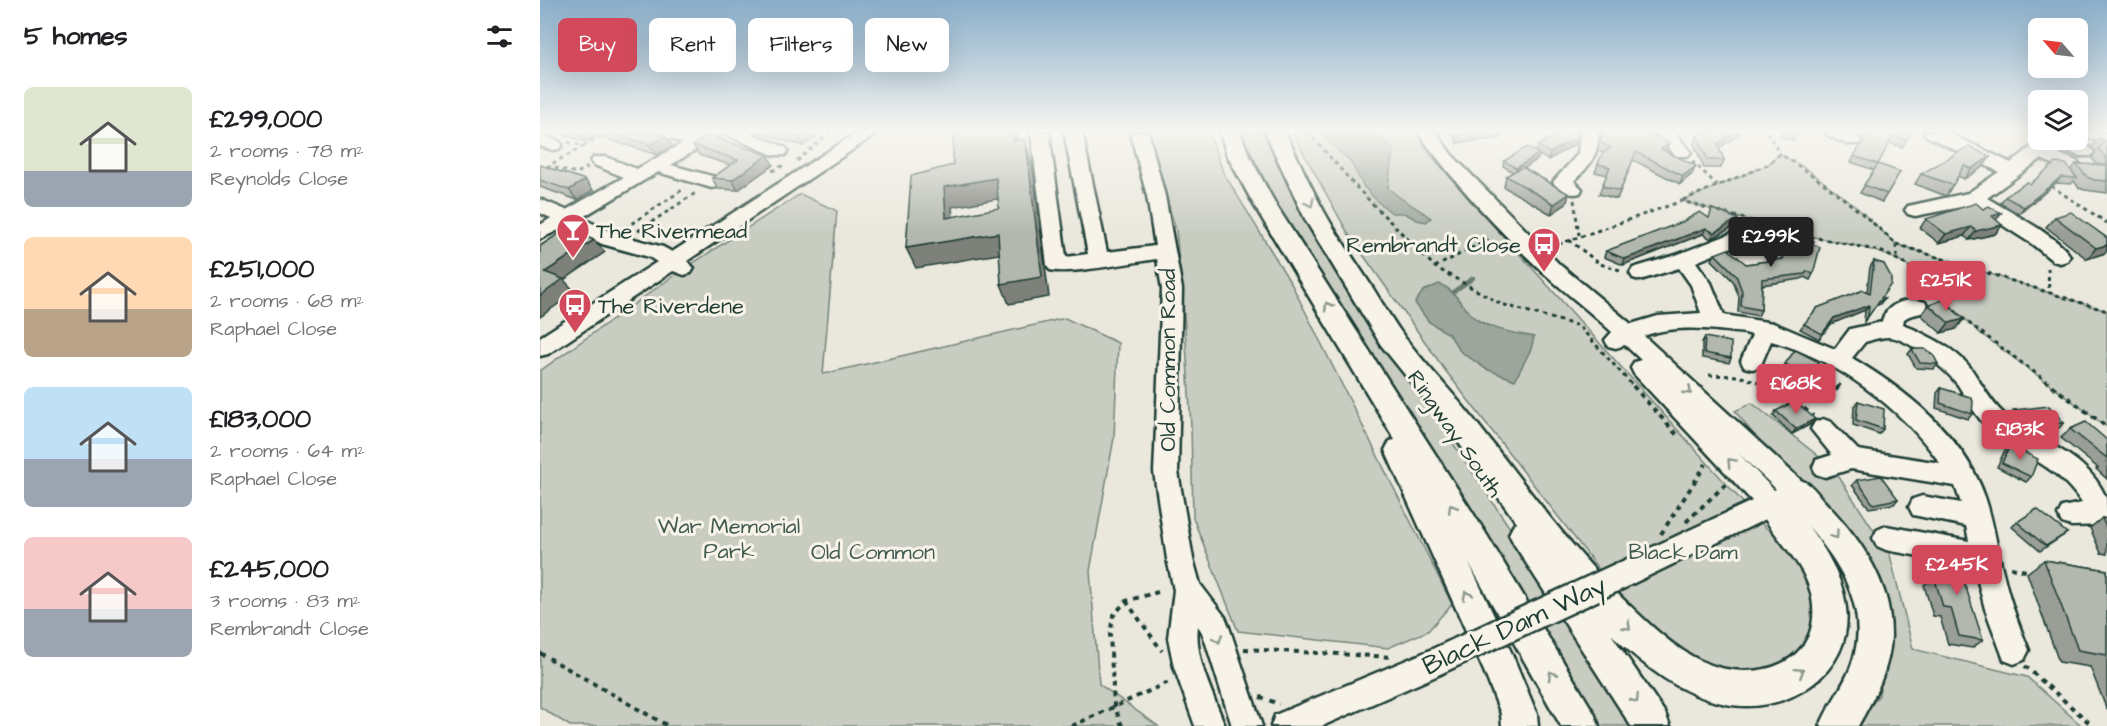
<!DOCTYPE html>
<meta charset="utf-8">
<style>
body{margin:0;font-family:"Architects Daughter",sans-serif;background:#f2f2f2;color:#202124;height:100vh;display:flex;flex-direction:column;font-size:22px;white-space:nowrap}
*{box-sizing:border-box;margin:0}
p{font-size:20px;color:#757577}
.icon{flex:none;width:33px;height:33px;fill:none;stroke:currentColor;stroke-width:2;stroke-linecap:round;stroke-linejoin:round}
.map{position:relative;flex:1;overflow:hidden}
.sheet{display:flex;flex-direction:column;background:#fff;width:540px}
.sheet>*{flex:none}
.top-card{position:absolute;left:18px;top:18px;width:570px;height:54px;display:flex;gap:12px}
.needle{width:39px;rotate:298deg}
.buttons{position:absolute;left:1488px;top:18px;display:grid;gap:12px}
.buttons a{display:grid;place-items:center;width:60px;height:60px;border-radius:9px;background:#fff;box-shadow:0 6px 24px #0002;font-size:30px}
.price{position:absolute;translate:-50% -51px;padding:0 14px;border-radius:6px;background:#d1495b;color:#fff;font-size:20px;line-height:39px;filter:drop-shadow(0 2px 3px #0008)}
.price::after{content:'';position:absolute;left:50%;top:36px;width:18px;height:14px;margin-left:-9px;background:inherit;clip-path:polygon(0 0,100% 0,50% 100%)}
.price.selected{background:#222;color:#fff}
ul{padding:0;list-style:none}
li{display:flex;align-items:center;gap:18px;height:150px;padding:0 24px}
li span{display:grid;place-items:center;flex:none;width:168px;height:120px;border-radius:9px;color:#555}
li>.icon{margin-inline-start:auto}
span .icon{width:72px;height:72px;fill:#fffc;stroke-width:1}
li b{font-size:26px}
h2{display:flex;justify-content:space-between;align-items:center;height:72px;padding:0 24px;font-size:26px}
.pill{padding:0 21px;border-radius:9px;background:#fff;box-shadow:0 6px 24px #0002;font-size:21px;line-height:54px}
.pill.selected{background:#d1495b;color:#fff}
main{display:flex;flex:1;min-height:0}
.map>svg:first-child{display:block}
.green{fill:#c8ccc1;stroke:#74847a;stroke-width:1.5}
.water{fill:#9ca69c;stroke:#6a7c72;stroke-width:1.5}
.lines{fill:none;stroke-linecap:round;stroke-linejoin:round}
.stream{stroke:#6a7c72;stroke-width:4.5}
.minor-casing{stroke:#1f3d34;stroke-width:5}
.major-casing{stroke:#1f3d34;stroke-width:5}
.path-far1{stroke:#1f3d34;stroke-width:3;stroke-dasharray:4 4;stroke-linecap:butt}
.path{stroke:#1f3d34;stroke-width:4;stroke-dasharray:5 5;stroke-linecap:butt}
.minor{fill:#f7f3e8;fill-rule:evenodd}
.major{fill:#f7f3e8;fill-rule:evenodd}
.minor-bridge-casing{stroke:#1f3d34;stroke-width:31;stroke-linecap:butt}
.minor-bridge{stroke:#f7f3e8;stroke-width:26}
.wall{fill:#999e96;stroke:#1f3d34;stroke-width:1.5}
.shaded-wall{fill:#7d817a;stroke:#1f3d34;stroke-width:1.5}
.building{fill:#b2b8ae;stroke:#1f3d34;stroke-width:1.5;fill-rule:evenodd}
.oneway{stroke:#8b988e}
.labels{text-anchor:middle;stroke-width:6;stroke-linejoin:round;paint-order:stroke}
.poi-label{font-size:22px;fill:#1f3d34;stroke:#f7f3e8;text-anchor:start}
.street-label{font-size:22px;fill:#1f3d34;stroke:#f7f3e8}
.park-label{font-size:22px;fill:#415a50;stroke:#f7f3e8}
.near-street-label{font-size:27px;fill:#1f3d34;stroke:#f7f3e8}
</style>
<main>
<section class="sheet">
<h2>5 homes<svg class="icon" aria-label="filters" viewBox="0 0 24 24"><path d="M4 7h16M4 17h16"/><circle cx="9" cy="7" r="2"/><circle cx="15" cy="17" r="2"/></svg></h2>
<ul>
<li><span style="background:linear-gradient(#dfe7d0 70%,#9aa5b1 0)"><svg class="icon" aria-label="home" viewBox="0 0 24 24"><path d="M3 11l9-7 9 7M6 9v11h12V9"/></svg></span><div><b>£299,000</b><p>2 rooms · 78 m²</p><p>Reynolds Close</p></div></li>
<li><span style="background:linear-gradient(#ffd9b3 60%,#b9a48a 0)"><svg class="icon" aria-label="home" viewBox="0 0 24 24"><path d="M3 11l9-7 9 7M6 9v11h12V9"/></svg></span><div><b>£251,000</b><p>2 rooms · 68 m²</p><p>Raphael Close</p></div></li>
<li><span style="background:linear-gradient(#bfe0f5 60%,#9aa5b1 0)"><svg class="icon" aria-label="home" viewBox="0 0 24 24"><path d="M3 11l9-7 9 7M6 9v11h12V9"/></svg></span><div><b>£183,000</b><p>2 rooms · 64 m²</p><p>Raphael Close</p></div></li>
<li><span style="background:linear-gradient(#f6c9c9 60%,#9aa5b1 0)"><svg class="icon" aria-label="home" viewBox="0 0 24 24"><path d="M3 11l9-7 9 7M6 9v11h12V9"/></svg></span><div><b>£245,000</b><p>3 rooms · 83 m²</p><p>Rembrandt Close</p></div></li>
</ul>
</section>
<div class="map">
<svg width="1567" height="726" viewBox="0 0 1567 726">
<rect width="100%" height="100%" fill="#eae8dd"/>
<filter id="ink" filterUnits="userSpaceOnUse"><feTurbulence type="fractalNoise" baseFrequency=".0167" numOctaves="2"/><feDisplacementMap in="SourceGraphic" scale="12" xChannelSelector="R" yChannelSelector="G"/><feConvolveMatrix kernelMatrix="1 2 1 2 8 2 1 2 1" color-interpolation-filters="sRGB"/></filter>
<g filter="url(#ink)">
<g class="green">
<path d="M607,132h62l14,40 69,113 160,319 -24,27 -40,17 -150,-17 -45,-113 -2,-91 -6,-100 -9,-97z"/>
<path d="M701,132h28l167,286 78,116 124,192h-39l-37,-66 -283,-451z"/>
<path d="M752,132h127l7,18 340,378c6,4 13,8 19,13 26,24 44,84 15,112 -26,24 -70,20 -100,9 -28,-10 -51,-34 -72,-55l-183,-237 -96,-135z"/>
<path d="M1240,154l28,16 46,35 42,39 211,67v116l-127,-94 -74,-69c-34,-18 -70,-22 -107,-30 -39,-10 -78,-22 -117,-33l85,-36z"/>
<path d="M260,194l37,17 -14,163 242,-56 53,25 -4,95 -24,133 9,113 59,42h-588l-30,-19v-336l139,-99z"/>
<path d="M1212,403l81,65 57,87 23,94 114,28 55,49h-226l23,-31 5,-38 -6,-64 -143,-182z"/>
</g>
<g class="water">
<path d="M778,132h58l17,17 -5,39c14,13 29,19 43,30l-5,4 -9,-2 -13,-7h-12l-14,-11 -14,-15 -14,-26z"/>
<path d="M899,284c18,6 22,24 37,35 17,11 38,14 58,18l-3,12 -16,31 -29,-11 -26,-18 -11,-17 -20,-12 -14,-19 8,-12z"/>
</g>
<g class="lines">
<path class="stream" d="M913,292l20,-14"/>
<g class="minor-casing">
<g id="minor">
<path d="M120,132h26l10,4 6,-4h45l38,15 3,4 -3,4h-12l-50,-22 -52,32 48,13 2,4 -2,4 -7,2 -54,-16 -77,46 35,16 47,13 9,5 186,-120h21l-192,129 7,7 -3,5 -7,2 -11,-4 -125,83 -8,2v-19l117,-75 -8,-5 -47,-13 -35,-18 -27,13v-14l11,-7 -11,-5v-14l26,11 58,-33 -30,-12 -3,-4 3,-4h12l31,12 46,-26 -20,-7z"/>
<path d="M491,132h18l17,125 22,-3 -24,-122h18l25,120 48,-6 -8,-50 -17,-64h18l17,64 17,93 -4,183 15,87 7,25 25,33 4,10 33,99h-30l-29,-92 -5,-8c-4,33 16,70 27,100h-30l-21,-59 -6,-29 6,-48 -7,-31 -13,-87 8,-183 -5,-30c-24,3 -88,16 -107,11l-3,-5z"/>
<path d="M878,132h18l15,22 109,111 71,59 27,-8 43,-3 -10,-28 -12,-17 -39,12 -7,-2 -3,-5 3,-5 43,-13 62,-24 17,6 3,5 -3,5 -7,2 -11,-4 -41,17 15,21 13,32 49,8 62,26 15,-20 32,-7c4,-19 26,-25 43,-20l3,5 -3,5 -16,4 -5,3 -1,5c24,12 49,22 66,42 12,16 20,35 35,48 34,29 84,39 102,84 1,7 1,19 1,27l-36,1 -9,-3 -4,-8 4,-8 20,-4c-27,-41 -58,-44 -92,-73 -14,-13 -22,-29 -32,-45 -11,-15 -52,-49 -70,-48 -8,0 -16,3 -23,5l-13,16c54,32 112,78 133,139 9,26 12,53 19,79 6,26 15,50 25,74l-5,10 -10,4 -10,-4 -19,-51 -11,-43 -88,-16 -9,-4 -4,-8 4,-8 9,-4 83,15 -3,-15 -53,-11 -4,-8 4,-8 9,-3 39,7 -6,-17 -104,-17 -26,8 -9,-3 -3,-7 3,-7 16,-5 -21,-26 4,-7 8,-3 8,3 27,28 82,13c-39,-56 -104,-104 -169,-122l-11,26 -8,2 -8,-2 -3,-6 11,-26 -7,-2c-33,-4 -70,-9 -101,3l161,148 4,8 -4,8 -173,84 -10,4 -10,-4 -4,-9 4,-9 140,-65 -118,-127 -3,-6 3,-6 7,-2 -16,-15 -9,3 -8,-2 -3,-6 7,-8c-21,-20 -44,-37 -66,-57 -44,-41 -93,-93 -128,-143zM1199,454l37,35 -2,1z"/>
<path d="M1040,132h18c2,21 -9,35 -24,49l8,8 -2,4c-11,3 -21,-2 -27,-11l25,-28z"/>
<path d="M1115,132h19l17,20 -3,4h-12z"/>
<path d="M1286,132h24l12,8 -3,4h-12l-18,-8z"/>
<path d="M1384,132h23l64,31c9,-6 23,-21 35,-23 14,-4 39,0 48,12l-3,4h-12l-22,-9 -5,4 25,10 3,4 -3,4h-12l-24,-10 -54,39c21,13 71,38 83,58l-3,5 -7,2 -7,-2 -21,-17 -61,-39 -56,11 -7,-2 -3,-4 3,-4 60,-13 31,-21 -72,-36z"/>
<path d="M1542,132l25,1v11l-22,-8z"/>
<path d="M0,135l19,6 3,4 -3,4 -6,1 -13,-4z"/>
<path d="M893,649l10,4 5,10 -5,10 -121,53h-51l4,-11z"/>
</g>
</g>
<g class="major-casing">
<g id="major">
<path d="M680,132h20l9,23 27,50 209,327 109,181 5,13h-38l-92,-163 43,91 25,60 1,12h-36l-1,-12 -17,-43 -99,-221 5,-9 5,-1 -141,-235 -27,-50z"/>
<path d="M725,132h20c15,30 28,61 45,90 14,23 30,46 44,68 10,16 20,33 31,48 25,32 53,60 77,92 46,59 90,120 144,172 22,21 47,46 75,59 54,25 126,3 110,-68 -9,-35 -40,-58 -55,-89l4,-9 11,-4 11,4 -1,-3 4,-9c8,-3 14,-5 22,0 6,4 11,11 16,17 25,26 49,55 61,91 5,14 7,30 7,45 -1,33 -17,62 -33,90h-38c8,-20 22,-37 30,-57 22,-56 -7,-102 -42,-143 18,24 35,52 38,82 8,66 -61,108 -120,96 -46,-9 -82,-38 -115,-70l54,79 5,13h-39l-117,-182 -5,-10 5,-10 3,-1 -66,-91 -70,-87 -75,-124z"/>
</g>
</g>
<g class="path-far1">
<path d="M768,132l52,59 75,76 66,37 78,22 55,61"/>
<path d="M1227,132l13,22"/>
<path d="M28,142l16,4 25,-14"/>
<path d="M44,146l-36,20 29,7 11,-6"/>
<path d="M257,161l33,-29"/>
<path d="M1152,161l25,24"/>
<path d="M232,171l14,-7"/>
<path d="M1511,186l56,37"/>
<path d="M1034,200l5,35"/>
<path d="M1143,200l84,-35 13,-11c42,26 80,56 116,90l1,15"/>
<path d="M85,228l60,-40"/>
<path d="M98,231l59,-39"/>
<path d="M1029,240l31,24 23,7"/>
<path d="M1356,244l211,67"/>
<path d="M1011,247l131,-46 116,33 82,17 26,13 51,49"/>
<path d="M895,267l54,-28"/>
<path d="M1508,268l1,25"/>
<path d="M1422,318l92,69"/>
<path d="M1169,375l29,1 36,11"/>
<path d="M1298,387l5,-6"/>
</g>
<g class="path">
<path d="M1093,386l45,50"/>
<path d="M1231,386l20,11 22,19"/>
<path d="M1512,386l55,41"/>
<path d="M1260,401l28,-1 11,-14"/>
<path d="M1146,522l41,-39"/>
<path d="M1121,534l45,-70"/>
<path d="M1471,568l20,4"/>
<path d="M586,601l36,50"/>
<path d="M704,649l149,8"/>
<path d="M0,653l128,73"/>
<path d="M1485,666l68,60"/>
<path d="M720,697l19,7"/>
<path d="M532,726l99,-45"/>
<path d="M582,726l-8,-21 -4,-70 3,-19 13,-15 32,-9"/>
</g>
<use href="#minor" class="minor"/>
<use href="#major" class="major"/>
<g class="minor-bridge-casing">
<path id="minor-bridge" d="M893,663l189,-88"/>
</g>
<use href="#minor-bridge" class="minor-bridge"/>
</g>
<g class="wall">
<path d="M17,132h43l1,2 -16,8z"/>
<path d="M60,132h52l14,4 6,10 -15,9 -53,-17z"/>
<path d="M216,132h59l2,4 -14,10z"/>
<path d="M912,132h50l-1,6 -44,5z"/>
<path d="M1060,132h47l19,18 -1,1 27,23 -12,10 -47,-24 -16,39 -18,-5 8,-19 -12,-3 3,-8 6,-11 -6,-2z"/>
<path d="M1162,132h38l-1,2 -20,14 5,12 -3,8h-17l-10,-24 3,-8z"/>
<path d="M1241,132h17l-5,8 -14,-4z"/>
<path d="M1314,132h58l-10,15 -13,-4 -11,21 22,8 -18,30 -22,-9 14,-23 -23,-8 13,-22z"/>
<path d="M1039,136l-2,7 -29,17 -9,-5 -1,4 -14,9 45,26 -3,10 -15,10 -47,-27 2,-11 7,-4 -10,-6 1,-5 32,-9 2,-6z"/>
<path d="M1559,138l8,4v51l-22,-3 -6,-2 -5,-7 -3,3 -15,-1 -37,31 -19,-11 5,-6 25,-13 41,-14 5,-6 21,1 -5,-7 4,-6 -4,-5z"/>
<path d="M153,145l75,10 5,10 -35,25 -20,-1 -6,-11 18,-13 -31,-10z"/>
<path d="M1450,157l-7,10 -19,12 -6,-3 -12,20 -31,-12 6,-10z"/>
<path d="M0,165l45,15 8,10 -16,10 -37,-13z"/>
<path d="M1515,217l52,21v13l-2,2 -18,6 -41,-32z"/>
<path d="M1168,218l27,8 -24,13 -8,-5 -80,31 -19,-8 2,-6z"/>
<path d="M1386,219l70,1 6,5 -7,9 -26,6 -5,-4 -25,7 -19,-15z"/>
<path d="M1256,235l17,9v30l-3,6 -6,-3 -3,2 -39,6 -1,25 -3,6 -20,-4 1,-15 -6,-16 -21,-21 3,-6 31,10 35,-5 6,-16 3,-6 5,1z"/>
<path d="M1334,261l7,37 -1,6 -5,2 -11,16 1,-12 -34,14 -12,15 -19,-10 4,-5 63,-33 3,-24z"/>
<path d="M1389,305l27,24 -15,4 -20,-18z"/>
<path d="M1165,337l26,21 -2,5 -27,-5v-16z"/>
<path d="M1372,349l26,15 -4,5 -18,-1 -8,-14z"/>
<path d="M1255,350l24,12 -13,19 -24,-12z"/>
<path d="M1401,388l31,26 -4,5 -32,-11 1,-15z"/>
<path d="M1318,401l25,28 -4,5 -26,-9 1,-19z"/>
<path d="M1474,410l50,13 -5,5 -27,2 -23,-15z"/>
<path d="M1236,411l35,13 -19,10 -19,-18z"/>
<path d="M1530,429l37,11v39l-11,-10 2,-1 -37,-30z"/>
<path d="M1470,445l21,32 -5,5 -29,-15 8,-17z"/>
<path d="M1317,480l41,19 -4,5 -25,4 -17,-23z"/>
<path d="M1562,518l5,1v35l-6,-1 -11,-25z"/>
<path d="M1477,522l50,11 -27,18 -28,-24z"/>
<path d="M1396,551l47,89 -11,8 -24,-4 -8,-27 -7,-1 -9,-31 8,-7 -6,-18z"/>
<path d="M1504,560l63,10v140l-17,-43 -31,-5 -32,-89z"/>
</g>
<g class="shaded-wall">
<path d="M37,132h23l1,2 -16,8z"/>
<path d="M263,132h12l2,4 -14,10 -5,-10z"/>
<path d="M473,132h4l3,29 -6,-20z"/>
<path d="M938,132h24l-1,6 -44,5 1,-8z"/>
<path d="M1195,132h5l-1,2 -25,18 3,-8z"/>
<path d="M126,136l6,10 -15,9 -7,-10z"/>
<path d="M1039,136l-2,7 -29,17 2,-7z"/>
<path d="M485,139l8,31 16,127 -40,7 -8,-20z"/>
<path d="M1129,143l-3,7 -8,7 3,-8z"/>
<path d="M999,154l-1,5 -23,15 1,-6z"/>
<path d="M228,155l5,10 -35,25 -6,-10z"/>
<path d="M1450,157l-7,10 -19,12 7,-10z"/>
<path d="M1156,166l-4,8 -12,10 3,-8z"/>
<path d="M1521,177l-5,6 -37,31 5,-7z"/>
<path d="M456,178l7,20 -51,9 3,31 -9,-20 -2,-31z"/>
<path d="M45,180l8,10 -16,10 -8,-10z"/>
<path d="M1029,194l-3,10 -15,10 3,-10z"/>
<path d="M1461,213l-7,10 -2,-7z"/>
<path d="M1198,219l-3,7 -24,13 3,-6z"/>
<path d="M1462,225l-7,9 -26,6 7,-9z"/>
<path d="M1431,227l-7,9 -25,7 7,-9z"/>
<path d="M1166,228l-3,6 -80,31 2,-6z"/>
<path d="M458,233l7,20 -89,15 -10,-20z"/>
<path d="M54,240l11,12 -41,28 11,12 -35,25v-21l5,-24z"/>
<path d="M1567,245v6l-2,2 -18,6 9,-11z"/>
<path d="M1344,299l-4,5 -5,2 4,-5z"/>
<path d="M1329,305l-4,5 -34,14 -12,15 15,-21z"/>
<path d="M1424,319l-8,10 -15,4 8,-10z"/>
<path d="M1275,419l-4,5 -19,10 4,-5z"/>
</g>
<g class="building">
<path d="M69,132h43l14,4 -16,9z"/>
<path d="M246,132h17l-5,4z"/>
<path d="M413,132h60l1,9 11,-2 2,12 15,126 -41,7 -3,-51 -92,15 5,-72 42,-11zM456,178l3,30 -53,10 -2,-31z"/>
<path d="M917,132h21l-20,3z"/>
<path d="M1020,132h16l3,4 -29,17 -12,-7z"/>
<path d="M1062,132h45l22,11 -8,6 35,17 -13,10 -47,-24 -16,39 -18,-5 8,-19 -12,-3 4,-10 9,-6 -10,-5z"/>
<path d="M1162,132h33l-18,12 7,16h-16l-11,-24z"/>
<path d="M1246,132h12l-2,3z"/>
<path d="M1326,132h46l-6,8 -13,-4 -15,28 -24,-8 14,-23z"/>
<path d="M168,135l60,20 -36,25 -20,-2 26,-18 -45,-15z"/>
<path d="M1559,138l8,4v17l-8,-10 4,-6z"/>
<path d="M1429,146l21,11 -19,12 -7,-4 -11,20 -32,-11z"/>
<path d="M987,147l12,7 -23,14 -12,-7z"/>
<path d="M1515,163l11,1 11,14 -16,-1 -37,30 -19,-10 22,-15 3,2z"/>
<path d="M1338,164l22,8 -13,22 -23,-9z"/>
<path d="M1536,164l31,1v16l-13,-1 -7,-3z"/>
<path d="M0,165l45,15 -16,10 -29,-10z"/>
<path d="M982,167l47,27 -15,10 -48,-28z"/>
<path d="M1436,203l7,6 6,-3 12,7 -9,3 10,9 -26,6 -5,-4 -25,7 -20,-15z"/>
<path d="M1172,209l26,10 -24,14 -8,-5 -81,31 -19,-8 76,-29 18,-10 9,6z"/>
<path d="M1531,212l36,26v7l-11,3 -41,-31z"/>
<path d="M26,229l28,11 -49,32 18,7 -23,17v-50z"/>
<path d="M1256,235l18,6 -1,3 7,3 -7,27 -6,-3 -2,3 -43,5 -1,31 -20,-4 1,-15 -6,-16 -21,-21 13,-5 18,15 37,-5 7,-22 6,1z"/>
<path d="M1334,261l10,3 7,13v7l-10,14 3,1 -5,2 -11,16 1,-12 -35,13 -12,16 -18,-10 13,-16 46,-18 7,3z"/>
<path d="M1402,300l22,19 -15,4 -20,-18z"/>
<path d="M1165,337l26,5v16l-27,-5z"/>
<path d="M1372,349h13l9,7 4,8 -18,-1z"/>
<path d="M1255,350l24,12 -10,14 -24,-12z"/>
<path d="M1401,388l29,9 3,4 -1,13 -32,-11z"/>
<path d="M1255,401l20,18 -19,10 -20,-18z"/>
<path d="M1318,401l26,8 -1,20 -27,-9z"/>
<path d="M1509,406l15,17 -27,2 -23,-15z"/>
<path d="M1546,422l21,18v18l-37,-29z"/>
<path d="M1470,445l28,14 -7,18 -29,-14z"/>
<path d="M1341,476l17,23 -25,5 -16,-24z"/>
<path d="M1497,509l30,24 -21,13 -29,-24z"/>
<path d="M1562,518l5,1v11z"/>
<path d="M1396,551l19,3 28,86 -24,-4 -8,-28 -8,-1 -9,-31 10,2z"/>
<path d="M1504,560l63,10v85l-29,-5z"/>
</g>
<defs><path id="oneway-chevron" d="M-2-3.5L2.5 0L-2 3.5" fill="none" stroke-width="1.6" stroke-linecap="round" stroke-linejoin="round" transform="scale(1.5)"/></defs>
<g class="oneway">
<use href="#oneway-chevron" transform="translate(770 203) rotate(64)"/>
<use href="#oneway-chevron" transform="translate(788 306) rotate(-122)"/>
<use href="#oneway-chevron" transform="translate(1148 391) rotate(43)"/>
<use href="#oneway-chevron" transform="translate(1191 462) rotate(-133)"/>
<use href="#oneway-chevron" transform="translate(912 508) rotate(-122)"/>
<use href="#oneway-chevron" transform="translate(1295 535) rotate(54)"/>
<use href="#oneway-chevron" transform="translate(927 595) rotate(-115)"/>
<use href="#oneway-chevron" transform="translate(1087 626) rotate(44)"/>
<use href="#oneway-chevron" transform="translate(678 639) rotate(72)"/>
<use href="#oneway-chevron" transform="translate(1260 672) rotate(-32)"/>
<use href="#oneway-chevron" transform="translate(1012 675) rotate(-120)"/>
<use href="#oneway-chevron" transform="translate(1095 699) rotate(57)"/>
</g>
</g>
<linearGradient id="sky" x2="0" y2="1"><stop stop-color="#89aeca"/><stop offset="0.56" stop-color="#f6f5f0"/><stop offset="1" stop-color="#f6f5f0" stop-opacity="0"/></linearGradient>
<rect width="1567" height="234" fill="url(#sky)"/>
<defs>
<g id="bar-pin" transform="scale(1.725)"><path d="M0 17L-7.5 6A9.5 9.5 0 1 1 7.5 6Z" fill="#d1495b" stroke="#f7f3e8"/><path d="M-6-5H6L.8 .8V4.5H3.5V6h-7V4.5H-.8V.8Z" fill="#fff"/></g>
<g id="bus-pin" transform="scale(1.725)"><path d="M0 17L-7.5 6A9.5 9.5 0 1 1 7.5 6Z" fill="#d1495b" stroke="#f7f3e8"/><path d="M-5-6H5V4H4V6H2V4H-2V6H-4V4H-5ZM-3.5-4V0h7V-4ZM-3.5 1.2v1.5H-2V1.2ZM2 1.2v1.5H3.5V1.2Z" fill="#fff"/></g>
</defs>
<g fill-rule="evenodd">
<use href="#bar-pin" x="33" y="230"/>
<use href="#bus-pin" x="1004" y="244"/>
<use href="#bus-pin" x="35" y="305"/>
</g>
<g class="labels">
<g class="poi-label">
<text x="56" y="238">The Rivermead</text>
<text x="981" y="252" text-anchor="end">Rembrandt Close</text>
<text x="58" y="313">The Riverdene</text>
</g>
<g class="street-label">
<text transform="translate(627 360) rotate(-90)" y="8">Old Common Road</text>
<text transform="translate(916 433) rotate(55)" y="8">Ringway South</text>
</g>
<g class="park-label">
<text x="189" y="533">War Memorial<tspan x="189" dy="25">Park</tspan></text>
<text x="333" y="559">Old Common</text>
<text x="1143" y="559">Black Dam</text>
</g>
<g class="near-street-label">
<text transform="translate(974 625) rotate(-25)" y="9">Black Dam Way</text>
</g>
</g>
</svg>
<div class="buttons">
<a><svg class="needle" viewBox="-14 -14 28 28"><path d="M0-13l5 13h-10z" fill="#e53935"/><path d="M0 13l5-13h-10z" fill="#757577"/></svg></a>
<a><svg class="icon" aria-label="layers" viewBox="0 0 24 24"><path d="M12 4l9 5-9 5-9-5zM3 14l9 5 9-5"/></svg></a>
</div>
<b class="price selected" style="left:1231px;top:268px">£299K</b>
<b class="price" style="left:1406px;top:312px">£251K</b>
<b class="price" style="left:1256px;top:415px">£168K</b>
<b class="price" style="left:1480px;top:461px">£183K</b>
<b class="price" style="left:1417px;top:596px">£245K</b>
<div class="top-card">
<a class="pill selected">Buy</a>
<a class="pill">Rent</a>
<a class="pill">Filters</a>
<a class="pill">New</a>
</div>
</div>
</main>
